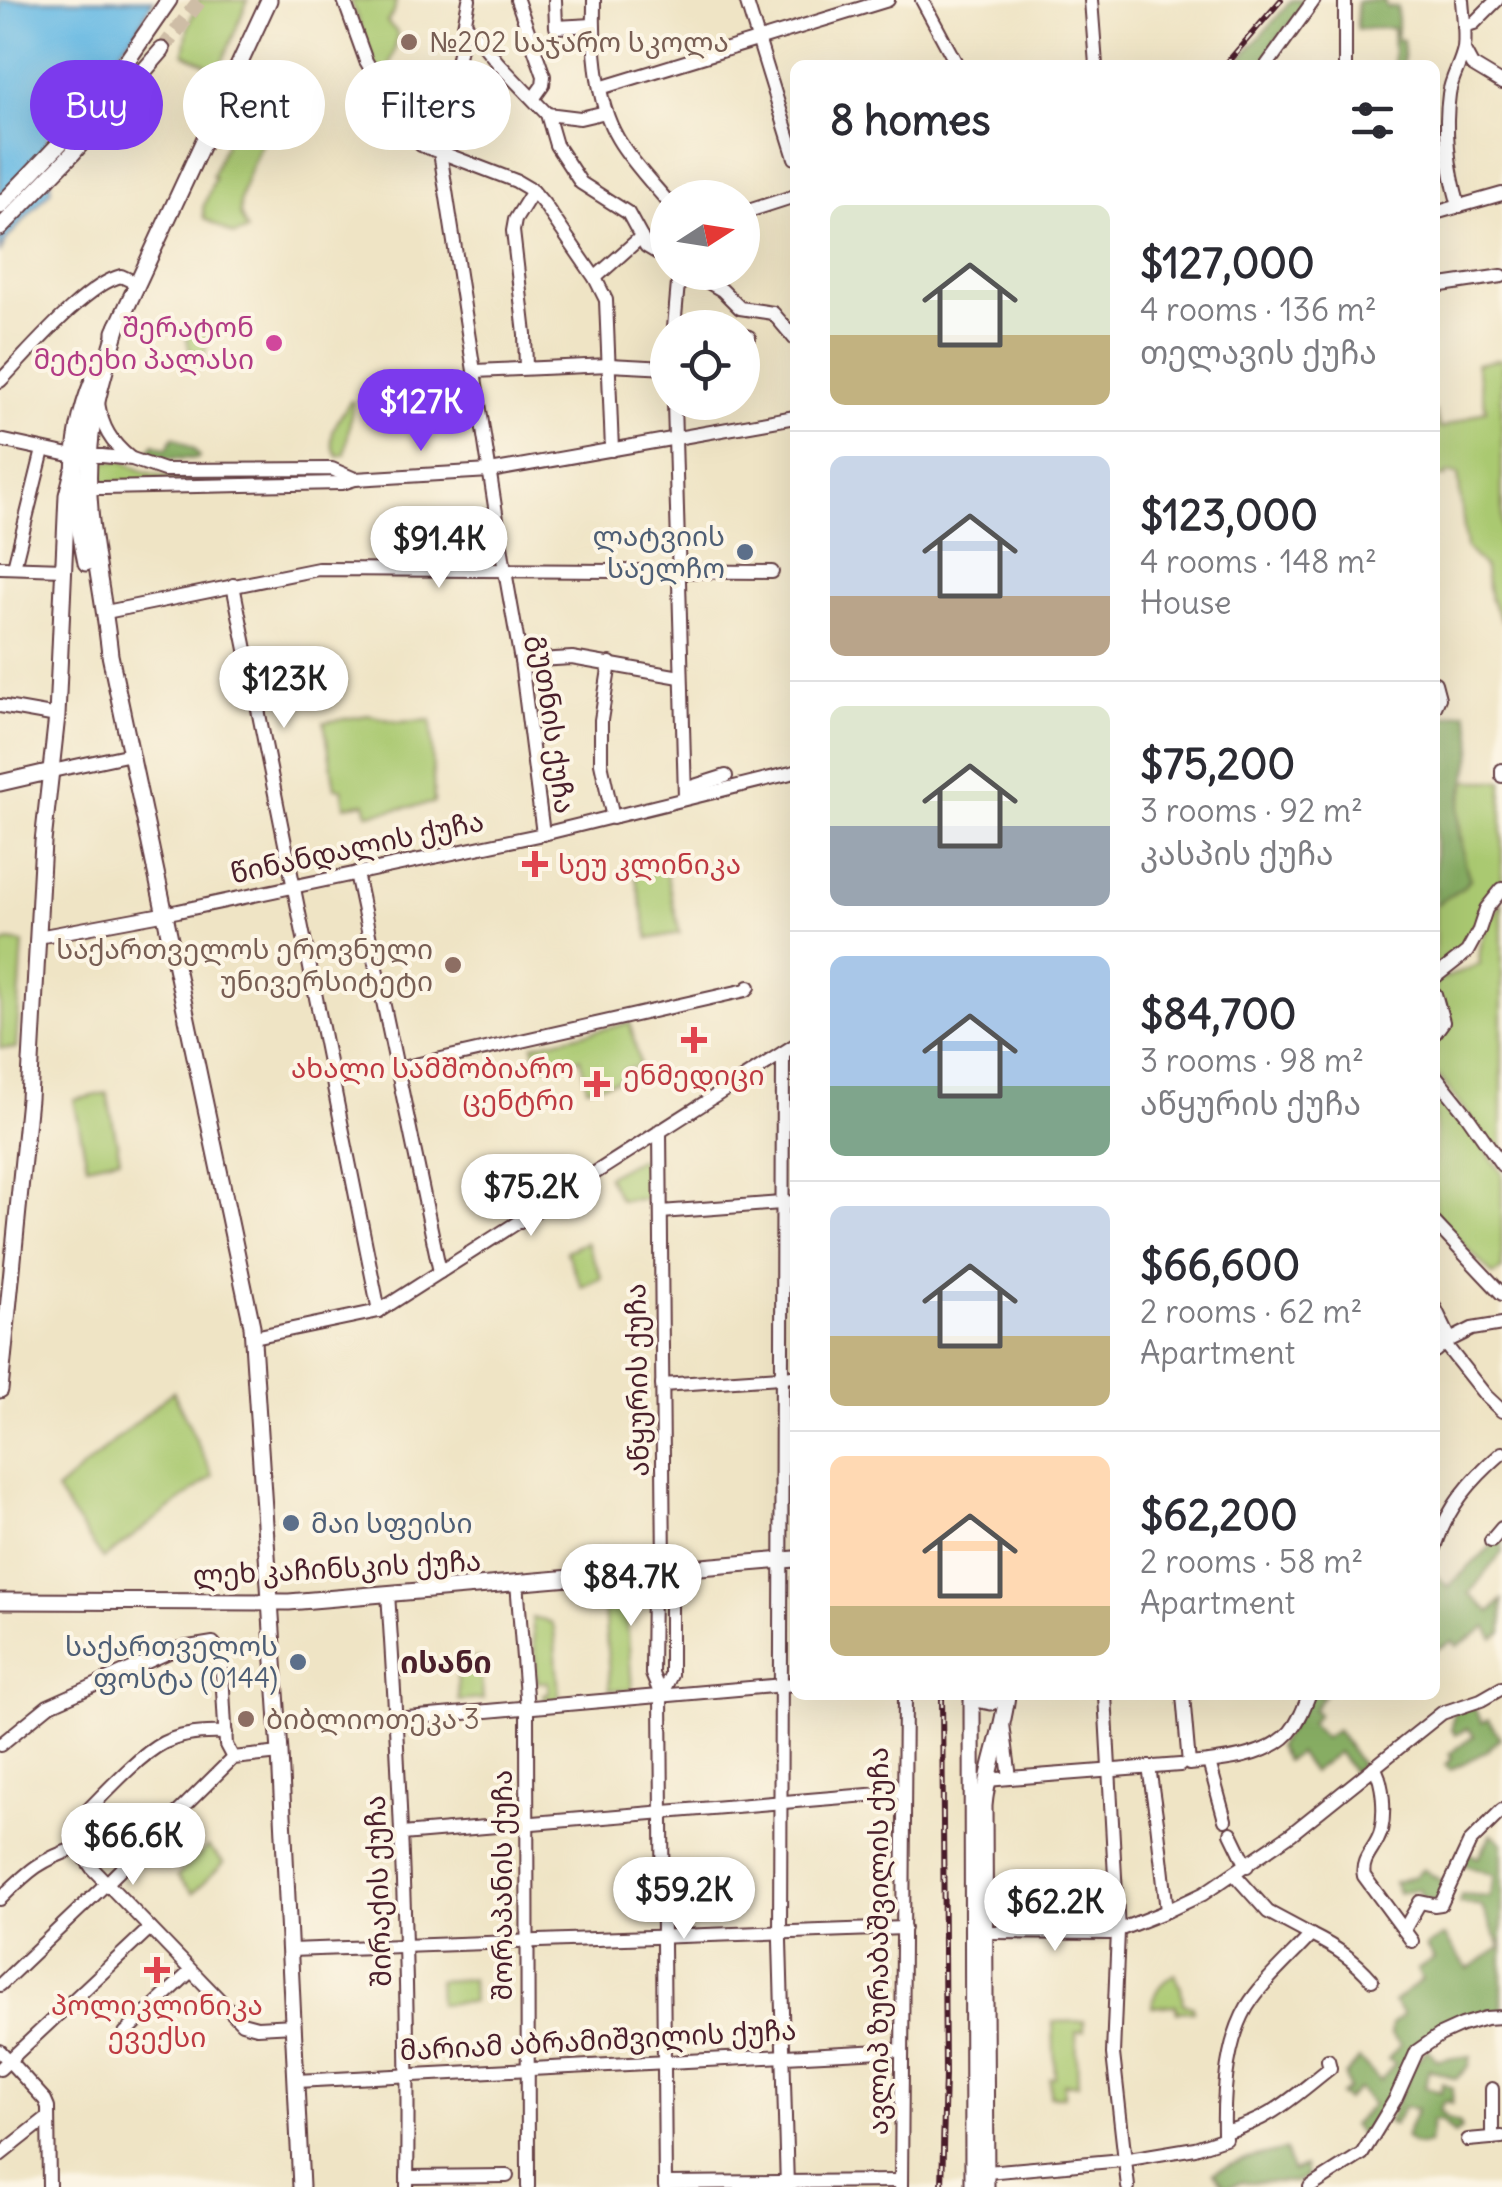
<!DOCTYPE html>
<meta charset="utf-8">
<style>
body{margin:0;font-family:Delius,"Noto Sans Georgian",sans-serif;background:#f2f2f3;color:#2b2b33;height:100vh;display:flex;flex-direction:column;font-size:38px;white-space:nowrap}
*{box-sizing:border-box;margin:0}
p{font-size:32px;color:#7c7c81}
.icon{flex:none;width:55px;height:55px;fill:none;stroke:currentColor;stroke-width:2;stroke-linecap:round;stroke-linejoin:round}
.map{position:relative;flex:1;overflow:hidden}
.details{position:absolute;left:790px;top:60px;width:650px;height:1640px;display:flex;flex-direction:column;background:#fff;border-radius:15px;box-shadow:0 10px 40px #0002}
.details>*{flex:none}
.guide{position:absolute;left:30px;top:60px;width:610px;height:90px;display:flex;gap:20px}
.needle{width:65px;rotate:78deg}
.tools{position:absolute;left:650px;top:180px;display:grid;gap:20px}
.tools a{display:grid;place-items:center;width:110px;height:110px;border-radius:50%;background:#fff;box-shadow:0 10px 40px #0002;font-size:50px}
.price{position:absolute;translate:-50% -85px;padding:0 22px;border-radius:35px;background:#fff;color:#222;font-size:32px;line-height:65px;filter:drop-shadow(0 2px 5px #0008)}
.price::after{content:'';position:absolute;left:50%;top:60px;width:30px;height:22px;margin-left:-15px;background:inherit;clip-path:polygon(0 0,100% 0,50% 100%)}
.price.selected{background:#7c3aed;color:#fff}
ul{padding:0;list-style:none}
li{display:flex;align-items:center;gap:30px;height:250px;padding:0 40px}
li+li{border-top:2px solid #e1e1e2}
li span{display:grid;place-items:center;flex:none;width:280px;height:200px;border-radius:15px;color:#555}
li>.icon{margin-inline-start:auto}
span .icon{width:120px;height:120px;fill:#fffc;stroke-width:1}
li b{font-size:42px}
h2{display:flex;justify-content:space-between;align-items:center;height:120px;padding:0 40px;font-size:42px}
.tag{padding:0 35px;border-radius:45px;background:#fff;box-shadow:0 10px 40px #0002;font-size:35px;line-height:90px}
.tag.selected{background:#7c3aed;color:#fff}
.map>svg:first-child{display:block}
.green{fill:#aac971;stroke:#7a744e;stroke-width:2.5}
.forest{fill:#87ad63;stroke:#686647;stroke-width:2.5}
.water{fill:#68bae4;stroke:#596c88;stroke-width:2.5}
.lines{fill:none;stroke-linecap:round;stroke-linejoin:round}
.major-tunnel{stroke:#cebda6;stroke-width:15;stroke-dasharray:15 8;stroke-linecap:butt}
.minor-casing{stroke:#633d42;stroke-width:16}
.major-casing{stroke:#633d42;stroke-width:19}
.minor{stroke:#fff;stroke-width:12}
.major{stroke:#fff;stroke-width:15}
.rail-casing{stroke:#4a1f2b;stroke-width:6}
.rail{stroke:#fcf5e5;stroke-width:2.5;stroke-dasharray:8;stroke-linecap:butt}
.education-dot{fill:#8d6e63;stroke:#fcf5e5;stroke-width:4}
.hotel-dot{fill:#d1479c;stroke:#fcf5e5;stroke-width:4}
.service-dot{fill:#5c6f8a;stroke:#fcf5e5;stroke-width:4}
.health-dot{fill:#e0444e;stroke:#fcf5e5;stroke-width:4}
.labels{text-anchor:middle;stroke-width:8;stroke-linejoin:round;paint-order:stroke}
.education-label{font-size:28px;fill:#785e54;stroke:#fcf5e5;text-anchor:start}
.hotel-label{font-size:28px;fill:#b23c85;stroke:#fcf5e5;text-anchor:end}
.service-label{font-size:28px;fill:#4e5e75;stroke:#fcf5e5;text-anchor:end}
.street-label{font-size:28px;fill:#4a1f2b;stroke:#fcf5e5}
.health-label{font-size:28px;fill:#be3a42;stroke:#fcf5e5}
.neighbourhood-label{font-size:30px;font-weight:bold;fill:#4a1f2b;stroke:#fcf5e5}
</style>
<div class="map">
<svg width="1502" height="2187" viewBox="0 0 1502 2187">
<rect width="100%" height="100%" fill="#fcf5e5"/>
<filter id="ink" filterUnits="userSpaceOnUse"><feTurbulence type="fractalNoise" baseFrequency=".01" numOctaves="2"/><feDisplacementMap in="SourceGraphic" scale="20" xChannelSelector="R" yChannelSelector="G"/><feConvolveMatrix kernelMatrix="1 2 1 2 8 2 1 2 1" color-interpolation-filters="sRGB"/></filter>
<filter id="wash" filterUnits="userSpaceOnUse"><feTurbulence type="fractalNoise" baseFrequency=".0048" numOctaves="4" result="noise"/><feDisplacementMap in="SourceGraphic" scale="40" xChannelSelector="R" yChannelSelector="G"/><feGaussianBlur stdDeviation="2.25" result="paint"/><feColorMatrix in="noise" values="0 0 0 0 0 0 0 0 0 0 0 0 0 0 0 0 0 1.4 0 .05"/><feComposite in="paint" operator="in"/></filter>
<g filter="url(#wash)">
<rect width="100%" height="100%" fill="#efe4c5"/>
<g class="green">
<path d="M198,0h50l-29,70 -35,-16 4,-27z"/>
<path d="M350,0h46l-2,13 -7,9 10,10c2,24 -18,34 0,56l-1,7 -21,-31z"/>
<path d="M256,69l30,14 -40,97 -6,21v13l7,17 -13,4 -30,-17 -1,-10 12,-31 -3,-1z"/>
<path d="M198,326l7,4 2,13 -5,24 -8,2 -9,-38z"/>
<path d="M1502,359v263l-12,-24 -6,-31 -18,-19 -8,-74 -11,-1 -1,4h-11v-67l5,19 46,-19 -10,-46z"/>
<path d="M350,401l3,1 -8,52 -7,2c-15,-20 1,-36 12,-55z"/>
<path d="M98,461h24l23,11 21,5 92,-2v3l-160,5 -4,-4v-16z"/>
<path d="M369,715l29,7 33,-2 3,83 -66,11 -3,-11 -20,3 -3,-18h-7l-11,-66z"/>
<path d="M1467,781h35v100l-18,17 -8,26 -14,25 -27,19v-63l27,-17 8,-9 -5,-12 -7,-56z"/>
<path d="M663,859l17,74 -31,6 -16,-73z"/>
<path d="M1502,902v258l-67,-89v-89l45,-18c-3,-21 10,-45 22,-62z"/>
<path d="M9,941l14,2 -7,106 -16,-1v-102z"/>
<path d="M630,1023l10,43 -17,4 2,9 -38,9 -7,-30 -42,9 -5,-22z"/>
<path d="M1435,1080l67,93v97l-9,5 -58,-60z"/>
<path d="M107,1093l13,65 -33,7 -13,-65z"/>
<path d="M638,1159l11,9 -1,31 -28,1 -13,-24z"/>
<path d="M586,1242l16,36 -20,9 -16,-36z"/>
<path d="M173,1391l40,85 -110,83 -47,-68z"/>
<path d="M625,1591l7,98 -22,1 -7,-97z"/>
<path d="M532,1618l19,4 3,6 5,68 -2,4 -12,1 -1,-7 5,-1 -1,-11h-11z"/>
<path d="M480,1658l3,41 -24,2 -3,-41z"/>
<path d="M208,1847l16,16 -31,30 -16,-17z"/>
<path d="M1175,1974l6,14 2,16 10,2v5l-16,1 -2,-7 -23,2c2,-17 9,-25 23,-33z"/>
<path d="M471,1979l1,23 -33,2 -1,-23z"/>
<path d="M1084,2021v10l-8,1 2,52h-14v12h-14v-18l5,-1 -2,-55z"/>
</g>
<g class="forest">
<path d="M1292,0h17l-35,44 -12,21h-27z"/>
<path d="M1384,0l2,7h11v32l6,1v25h-9l-1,-37 -36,1v-28z"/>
<path d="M174,437l19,12 6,7 -2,3 -37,-1 -12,-6 6,-8 12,5z"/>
<path d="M1466,712c15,33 0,63 -7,95 -3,14 5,58 11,72l-8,9 -27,17v-141l9,-2 -9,-34v-9z"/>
<path d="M1502,1536v16l-33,42 21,18 12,-12v33l-9,6 -6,-12 -30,19 -4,-5 -18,9v-76l13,13z"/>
<path d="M1311,1695h13l-11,15 5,4 -8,9 14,15 13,-8 24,35 -8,8 -15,-21 -26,20 -14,-19 -12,8 -9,-14z"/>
<path d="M1473,1706l9,16 6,-3 12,19 -13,13 -37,19 -5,-5 7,-7 -3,-4 25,-18 -6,-8 -12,7 -4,-5 2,-19z"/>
<path d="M1492,1834l10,8v172l-56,14 -24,11 -9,9 -30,60 -20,31 -11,-14 21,-20 -14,-16 -13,11 -6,-5 8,-6 -3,-13 14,-17 21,22 15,-17 -7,-5 13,-15 -10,-9 1,-11 11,-10 -9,-12 28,-23 -5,-9 17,-11 -8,-12 18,-11 24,33 33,-22 -20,-41 -22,-3 2,-8 28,2 6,-21 -32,-12 6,-11 9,5z"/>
<path d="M1423,1869l24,16 -8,17 -17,-4 -3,-9 -21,4 -4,-11 22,-6z"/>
<path d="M1428,2049l9,11 34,-4 -2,10 -13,13 -27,-10 -4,18 16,5 1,-9 11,5 -1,15 -8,-2 -5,9 7,8 14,5 1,6 -7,5 -14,-14 -8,1 -3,23c-11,3 -17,1 -24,-7l12,-28 -13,-2 -10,18 -6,-3 28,-61z"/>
<path d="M1285,2150l7,21 13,-5 2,11 -12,5h-53l-16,5 -12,-15 28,-12z"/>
</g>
<path class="water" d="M0,0h153l-16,30 -51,60 -30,31 -6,9 -4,14 5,46 -44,49 -7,14z"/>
</g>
<g filter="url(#ink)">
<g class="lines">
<path class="major-tunnel" d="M162,50l38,-50"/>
<g class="minor-casing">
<g id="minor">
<path d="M344,0l22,61 15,25 40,59 19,7 65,419 16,90 22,173"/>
<path d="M469,0l-29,152 76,29 17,10 11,13 51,74 11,22 6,150"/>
<path d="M517,0l27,76 -1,9 -10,14"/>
<path d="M555,0l1,27 37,-2"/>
<path d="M594,0c-1,44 1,100 24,139 13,22 33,43 50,63"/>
<path d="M746,0l49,158"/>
<path d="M922,0l35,65"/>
<path d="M1091,0l5,65"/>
<path d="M465,23l34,41 48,50 9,31 25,38 47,30 18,33 22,13"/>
<path d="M1464,26l10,-3 23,-23"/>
<path d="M1464,50l8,15 30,18"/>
<path d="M1267,65l47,-65"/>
<path d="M1345,65v-65"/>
<path d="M600,88l288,-88"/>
<path d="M547,114l33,4 26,-6"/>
<path d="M1459,206c-10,-35 -15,-75 -10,-112 2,-16 12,-30 15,-46 2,-15 -1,-33 -2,-48"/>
<path d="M742,213l53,-17"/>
<path d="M1435,213l67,-19"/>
<path d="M691,272l31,18 18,18 33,5 22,26"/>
<path d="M595,278l46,-41"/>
<path d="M1435,286l67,-10"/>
<path d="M674,328l5,-56"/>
<path d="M742,335l7,2"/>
<path d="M526,368l-1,-34 -12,-103 2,-11 18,-29"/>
<path d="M475,371l134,-6 59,3"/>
<path d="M0,381c28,-28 85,-96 121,-105l17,8"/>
<path d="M674,402l11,395"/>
<path d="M98,403c4,24 13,40 32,55"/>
<path d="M0,440l74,16h28l30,3 32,11 168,-1 23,10"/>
<path d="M85,484l3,4h16l238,-5 13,-4 135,-8 305,-54"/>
<path d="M0,567l64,2"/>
<path d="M14,567l29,-117"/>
<path d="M233,585l146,726"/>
<path d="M106,612l212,-43 454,3"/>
<path d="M521,661l51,-3 108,19"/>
<path d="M610,663l-9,57v43l12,55"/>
<path d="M1435,683l4,15 -4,9"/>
<path d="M0,706l57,10"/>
<path d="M1502,770v6"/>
<path d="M52,771l79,-17"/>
<path d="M685,789l41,-13"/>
<path d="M356,873l84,399"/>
<path d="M38,937l140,-26 365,-77 252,-62"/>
<path d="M1435,977l32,-25 12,-22 7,-21 16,-20"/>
<path d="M1435,994l8,28 -8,11"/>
<path d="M783,1053l-3,888 7,246"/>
<path d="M397,1069l349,-79 3,-3"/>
<path d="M1435,1075l32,40 35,50"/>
<path d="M660,1130l4,440 7,12v93l-10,20"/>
<path d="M661,1212l134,-10"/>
<path d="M1435,1223l67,71"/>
<path d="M1435,1308l15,31"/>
<path d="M254,1337l125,-26 416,-266"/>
<path d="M1435,1338l9,5 28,-14 30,-5"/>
<path d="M1435,1351l9,-8 42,53 16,15"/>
<path d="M662,1385l133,-9"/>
<path d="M1491,1541l11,-13"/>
<path d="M1435,1548c12,-41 36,-68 67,-95"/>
<path d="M664,1570l-11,14 -1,90 9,21 4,492"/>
<path d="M517,1582l10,127 1,478"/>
<path d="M388,1593c13,198 22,396 19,594"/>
<path d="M1105,1695l13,236 -5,123 15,133"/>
<path d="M1183,1695l6,69c32,-3 79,-7 101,-32 9,-11 14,-24 19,-37"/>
<path d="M396,1719l399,-35"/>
<path d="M226,1733c-20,-1 -45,1 -63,10 -27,14 -66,59 -89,81l-1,16 19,28 150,155 15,4 37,-2"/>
<path d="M0,1745l48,-39 128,-57 37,-6 8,10 5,92 7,13"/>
<path d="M1209,1762l16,58"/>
<path d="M1149,1767l8,55 10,89"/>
<path d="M1374,1767c10,15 11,47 7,64 -4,17 -21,27 -17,45l48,65"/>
<path d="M1010,1778l170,-13"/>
<path d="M987,1780l23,-2 -7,-54"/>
<path d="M1231,1833l16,33"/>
<path d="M402,1834l502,-42"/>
<path d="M0,1899c28,-27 39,-39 77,-51"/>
<path d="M1404,1930l16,-28 14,3 7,-1 29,-62 32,-32"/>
<path d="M985,1932l126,1 56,-22 36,-17 88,-60 151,-121 39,-13 21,-12"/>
<path d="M1311,1935c24,12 43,24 61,45"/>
<path d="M290,1950l614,-22"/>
<path d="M0,1985l107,-102 126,-125 47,-5"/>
<path d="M125,2033l66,-62"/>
<path d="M0,2051l45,49 3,7 1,80"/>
<path d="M0,2069l150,-141"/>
<path d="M296,2081l606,-31"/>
<path d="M1224,2132c-1,-40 3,-90 23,-125 16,-26 43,-49 64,-72l-43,-23 -33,-37"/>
<path d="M1492,2138v-49"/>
<path d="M1468,2140l34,-3"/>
<path d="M0,2155l48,-38"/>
<path d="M987,2172l136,-12 72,-12 30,-10 -1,-6c47,-12 69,-35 106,-64l-2,-8"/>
<path d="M407,2177l100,-1"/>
<path d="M665,2183l236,-2"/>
<path d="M901,2187l4,-492"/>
<path d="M1310,2187l52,-33 34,-56 21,-47 23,-16 22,-10 24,-7 16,-1"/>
</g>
</g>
<g class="major-casing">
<g id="major">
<path d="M0,206l65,-68 46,-54 58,-84"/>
<path d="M0,228l72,-74 90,-104"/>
<path d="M118,325c-11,40 -25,80 -28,121 -7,71 13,139 20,209l142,671 28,427 21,434"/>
<path d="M115,332l154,-332"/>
<path d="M86,563c-15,-75 -20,-125 13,-197"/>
<path d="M0,783l52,-12"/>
<path d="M0,1390l29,-291 14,-257 14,-126 10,-221 6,-24"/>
<path d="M0,1601l289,1 506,-43"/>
<path d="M972,1695l1,492"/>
<path d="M977,1695l4,5 10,2 12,-7"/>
<path d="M986,2187l-2,-381c3,-38 19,-73 23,-111"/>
</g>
</g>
<use href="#minor" class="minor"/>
<use href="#major" class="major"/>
<g class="rail-casing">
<g id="rail">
<path d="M1225,65l56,-65"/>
<path d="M942,2187l3,-113 -3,-379"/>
</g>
</g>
<use href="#rail" class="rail"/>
</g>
</g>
<g class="education-dot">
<circle cx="409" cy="42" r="10"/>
<circle cx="453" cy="965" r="10"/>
<circle cx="246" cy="1719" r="10"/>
</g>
<circle class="hotel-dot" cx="274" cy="343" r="10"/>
<g class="service-dot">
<circle cx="745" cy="552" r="10"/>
<circle cx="291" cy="1523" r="10"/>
<circle cx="298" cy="1662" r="10"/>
</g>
<g class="health-dot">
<path d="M530 849h10v10h10v10h-10v10h-10v-10h-10v-10h10z"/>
<path d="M689 1025h10v10h10v10h-10v10h-10v-10h-10v-10h10z"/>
<path d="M592 1069h10v10h10v10h-10v10h-10v-10h-10v-10h10z"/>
<path d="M152 1955h10v10h10v10h-10v10h-10v-10h-10v-10h10z"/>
</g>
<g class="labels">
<g class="education-label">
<text x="429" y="52">№202 საჯარო სკოლა</text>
<text x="433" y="959" text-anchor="end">საქართველოს ეროვნული<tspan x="433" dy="32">უნივერსიტეტი</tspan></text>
<text x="266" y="1729">ბიბლიოთეკა 3</text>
</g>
<g class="hotel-label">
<text x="254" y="337">შერატონ<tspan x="254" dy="32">მეტეხი პალასი</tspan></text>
</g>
<g class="service-label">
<text x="725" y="546">ლატვიის<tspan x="725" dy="32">საელჩო</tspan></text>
<text x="311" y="1533" text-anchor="start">მაი სფეისი</text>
<text x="278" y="1656">საქართველოს<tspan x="278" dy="32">ფოსტა (0144)</tspan></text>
</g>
<g class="street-label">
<text transform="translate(553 724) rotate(82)" y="10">გუთნის ქუჩა</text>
<text transform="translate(357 847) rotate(-12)" y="10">წინანდალის ქუჩა</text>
<text transform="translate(637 1380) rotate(-91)" y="10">აწყურის ქუჩა</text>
<text transform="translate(337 1568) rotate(-3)" y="10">ლეხ კაჩინსკის ქუჩა</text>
<text transform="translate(502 1885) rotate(-90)" y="10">შორაპანის ქუჩა</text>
<text transform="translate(378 1891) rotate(-92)" y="10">შირაქის ქუჩა</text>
<text transform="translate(878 1941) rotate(-90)" y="10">ავლიპ ზურაბაშვილის ქუჩა</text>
<text transform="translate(598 2040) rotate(-3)" y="10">მარიამ აბრამიშვილის ქუჩა</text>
</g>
<g class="health-label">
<text x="558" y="874" text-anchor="start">სეუ კლინიკა</text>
<text x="574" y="1078" text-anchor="end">ახალი სამშობიარო<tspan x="574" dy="32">ცენტრი</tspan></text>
<text x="694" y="1085">ენმედიცი</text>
<text x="157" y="2015">პოლიკლინიკა<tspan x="157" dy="32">ევექსი</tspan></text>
</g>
<g class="neighbourhood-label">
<text x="446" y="1673">ისანი</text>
</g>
</g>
</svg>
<div class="tools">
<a><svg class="needle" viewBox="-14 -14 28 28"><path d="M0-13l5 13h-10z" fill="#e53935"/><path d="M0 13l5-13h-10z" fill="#7c7c81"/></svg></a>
<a><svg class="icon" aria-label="locate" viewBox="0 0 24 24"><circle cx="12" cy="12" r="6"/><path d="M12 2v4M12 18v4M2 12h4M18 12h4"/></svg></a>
</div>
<b class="price selected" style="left:421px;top:454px">$127K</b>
<b class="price" style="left:439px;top:591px">$91.4K</b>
<b class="price" style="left:284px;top:731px">$123K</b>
<b class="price" style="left:531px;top:1239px">$75.2K</b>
<b class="price" style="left:631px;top:1629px">$84.7K</b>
<b class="price" style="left:133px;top:1888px">$66.6K</b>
<b class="price" style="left:684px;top:1942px">$59.2K</b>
<b class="price" style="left:1055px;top:1954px">$62.2K</b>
<div class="guide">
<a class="tag selected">Buy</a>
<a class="tag">Rent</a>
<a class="tag">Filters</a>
</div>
<section class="details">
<h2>8 homes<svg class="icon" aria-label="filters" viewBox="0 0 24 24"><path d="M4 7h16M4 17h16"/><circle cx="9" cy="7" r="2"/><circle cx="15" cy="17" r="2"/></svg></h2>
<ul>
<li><span style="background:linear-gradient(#dfe7d0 65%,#c2b280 0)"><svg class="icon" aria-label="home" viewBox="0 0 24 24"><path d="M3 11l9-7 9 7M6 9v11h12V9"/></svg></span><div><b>$127,000</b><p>4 rooms · 136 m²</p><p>თელავის ქუჩა</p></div></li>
<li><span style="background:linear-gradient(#c9d6e8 70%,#b9a48a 0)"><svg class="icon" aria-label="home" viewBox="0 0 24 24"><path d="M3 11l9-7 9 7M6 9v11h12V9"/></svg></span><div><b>$123,000</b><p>4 rooms · 148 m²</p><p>House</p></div></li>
<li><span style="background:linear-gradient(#dfe7d0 60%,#9aa5b1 0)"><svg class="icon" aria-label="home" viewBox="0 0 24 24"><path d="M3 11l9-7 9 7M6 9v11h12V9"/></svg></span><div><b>$75,200</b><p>3 rooms · 92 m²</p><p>კასპის ქუჩა</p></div></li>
<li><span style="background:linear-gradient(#a9c7e8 65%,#7fa58c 0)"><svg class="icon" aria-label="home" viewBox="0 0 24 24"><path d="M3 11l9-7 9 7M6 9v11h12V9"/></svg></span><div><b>$84,700</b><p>3 rooms · 98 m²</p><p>აწყურის ქუჩა</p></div></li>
<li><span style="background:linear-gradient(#c9d6e8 65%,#c2b280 0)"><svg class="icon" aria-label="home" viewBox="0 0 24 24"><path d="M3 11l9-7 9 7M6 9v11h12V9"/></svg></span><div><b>$66,600</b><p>2 rooms · 62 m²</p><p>Apartment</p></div></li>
<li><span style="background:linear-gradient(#ffd9b3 75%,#c2b280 0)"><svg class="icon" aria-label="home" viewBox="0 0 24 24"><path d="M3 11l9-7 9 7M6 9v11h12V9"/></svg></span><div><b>$62,200</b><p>2 rooms · 58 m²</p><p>Apartment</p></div></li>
</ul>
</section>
</div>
